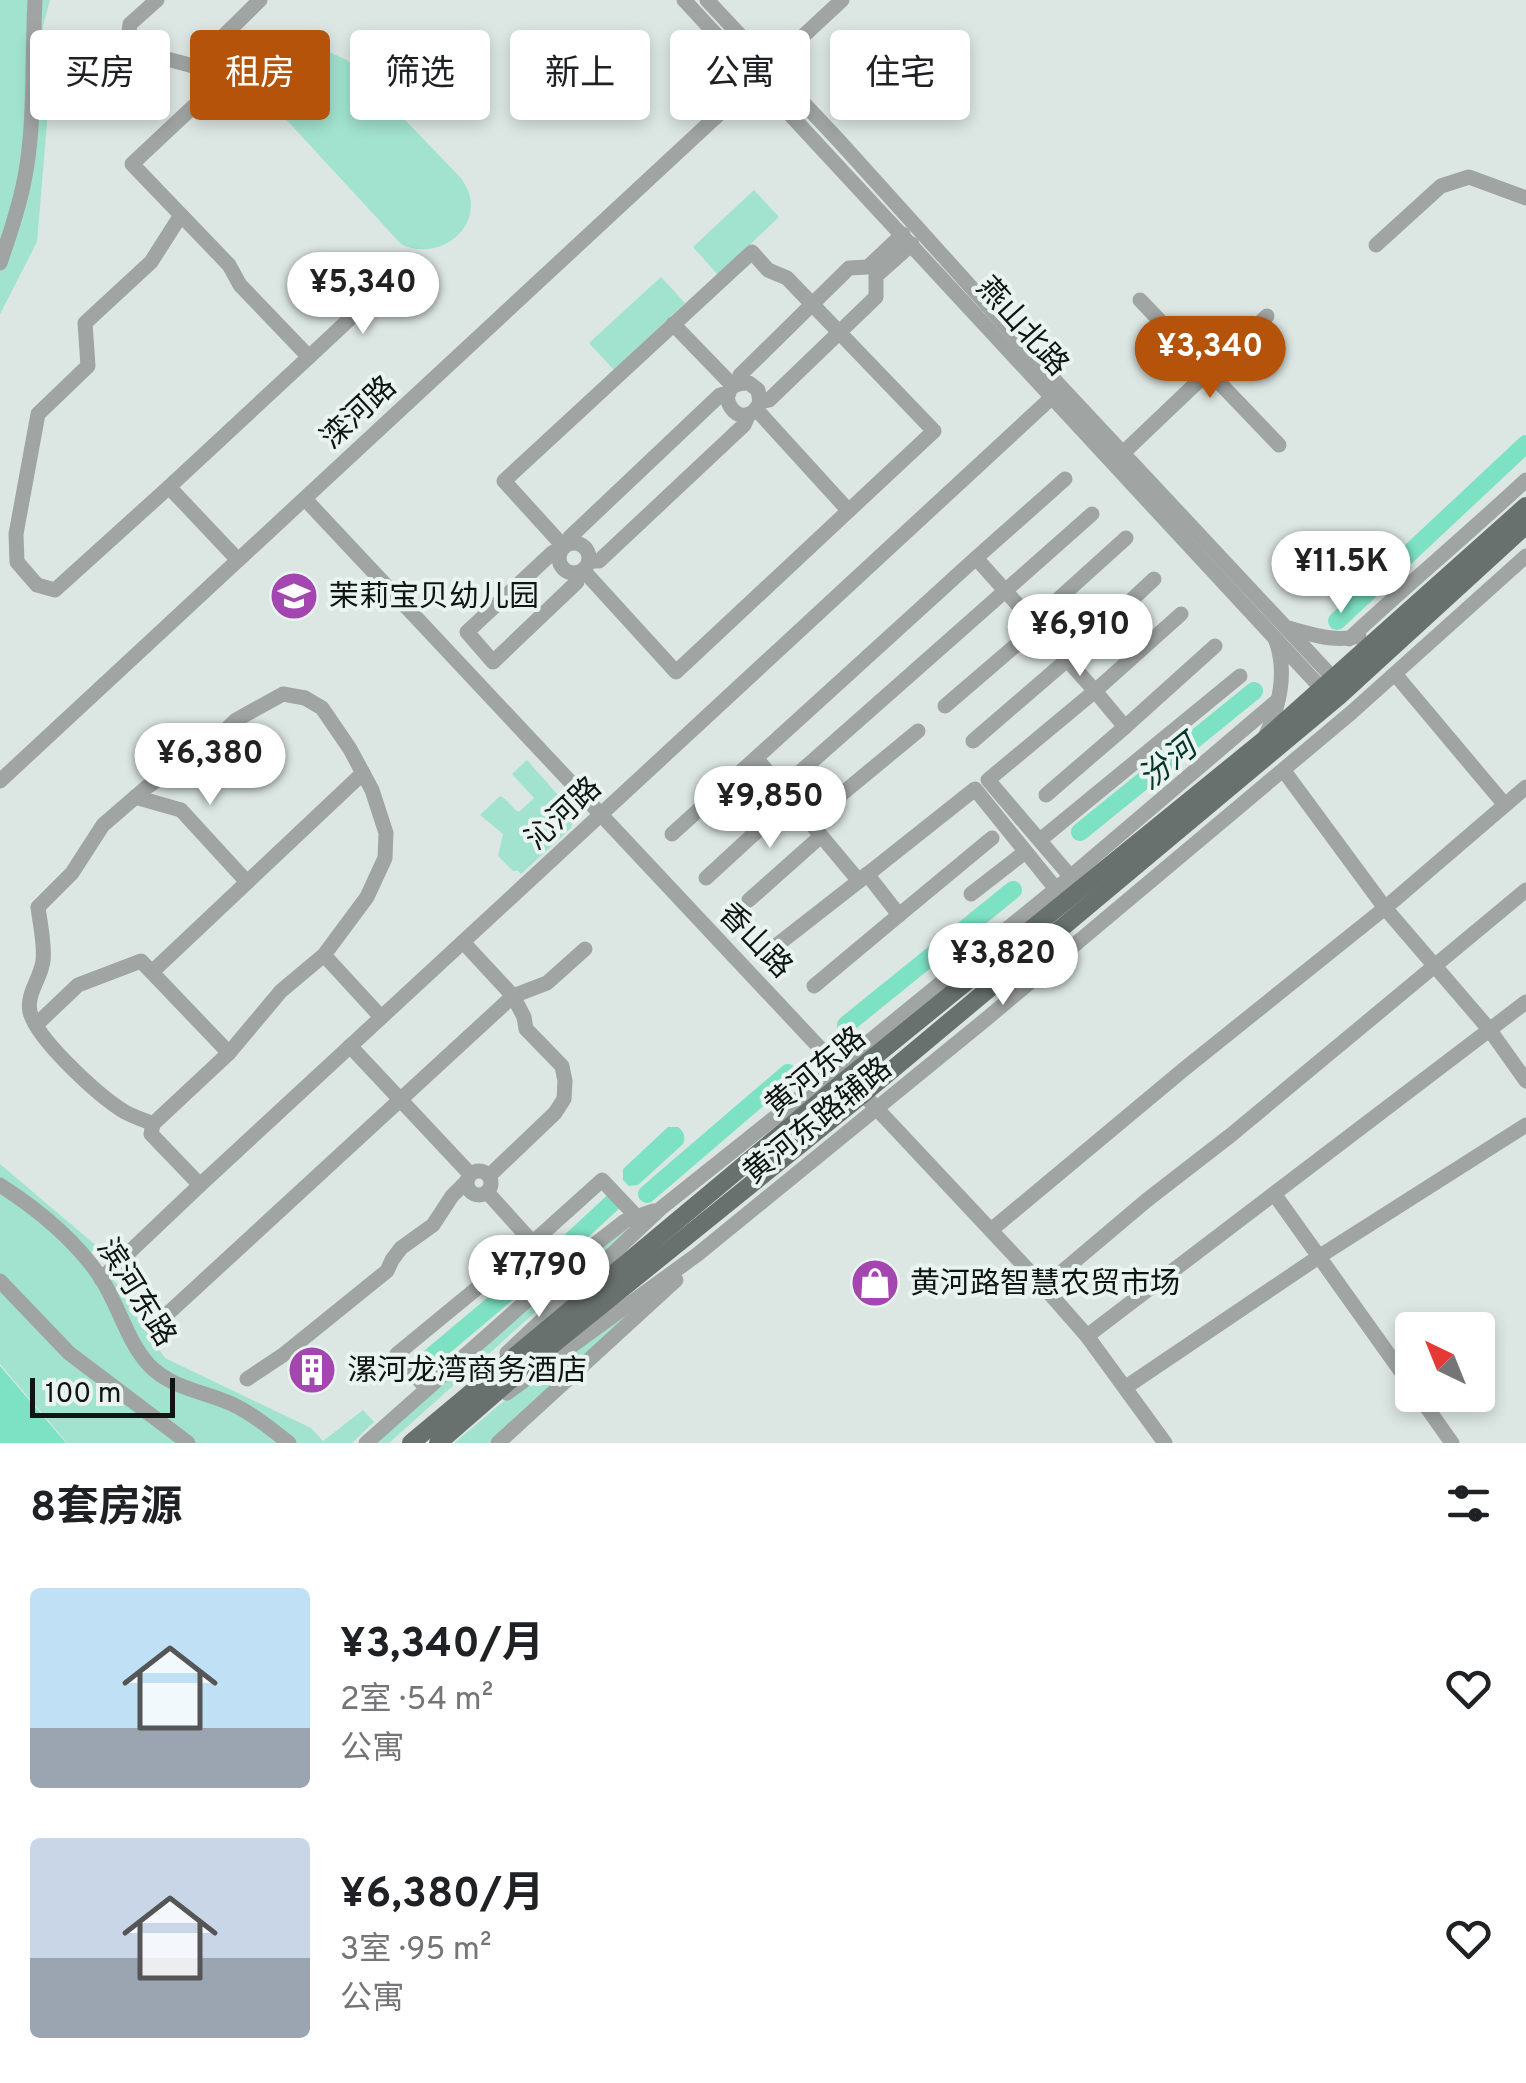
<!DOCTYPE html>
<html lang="zh">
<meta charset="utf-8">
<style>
body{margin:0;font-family:Overpass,"Noto Sans SC",sans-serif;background:#f6f6f6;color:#202124;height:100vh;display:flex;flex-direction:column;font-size:38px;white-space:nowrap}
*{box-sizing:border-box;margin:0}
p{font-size:32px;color:#757577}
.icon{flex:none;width:55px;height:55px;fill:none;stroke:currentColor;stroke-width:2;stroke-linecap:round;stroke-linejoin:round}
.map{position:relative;height:1443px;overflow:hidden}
.sheet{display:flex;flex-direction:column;background:#fff;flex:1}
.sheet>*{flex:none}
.hud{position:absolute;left:30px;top:30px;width:1000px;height:90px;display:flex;gap:20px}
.needle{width:65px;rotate:317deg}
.controls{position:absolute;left:1395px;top:1312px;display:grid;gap:20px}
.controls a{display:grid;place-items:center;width:100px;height:100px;border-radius:10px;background:#fff;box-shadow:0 5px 15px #0003;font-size:50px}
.scale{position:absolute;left:30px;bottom:25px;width:145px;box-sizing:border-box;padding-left:10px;border:5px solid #101413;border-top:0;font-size:28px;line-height:35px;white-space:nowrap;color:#101413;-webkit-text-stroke:8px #e9f4f0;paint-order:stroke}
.price{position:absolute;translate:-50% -85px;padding:0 22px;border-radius:35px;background:#fff;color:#222;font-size:32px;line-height:65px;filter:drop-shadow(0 2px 5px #0008)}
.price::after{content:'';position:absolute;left:50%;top:60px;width:30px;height:22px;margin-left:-15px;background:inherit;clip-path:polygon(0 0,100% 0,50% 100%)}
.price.current{background:#b45309;color:#fff}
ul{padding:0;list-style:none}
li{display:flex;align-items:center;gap:30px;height:250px;padding:0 30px}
li span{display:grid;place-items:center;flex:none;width:280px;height:200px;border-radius:10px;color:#555}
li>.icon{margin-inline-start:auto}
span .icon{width:120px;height:120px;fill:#fffc;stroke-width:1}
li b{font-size:42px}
h2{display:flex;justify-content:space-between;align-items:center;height:120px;padding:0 30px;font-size:42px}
.chip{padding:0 35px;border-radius:10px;background:#fff;box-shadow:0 5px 15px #0003;font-size:35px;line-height:90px}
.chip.current{background:#b45309;color:#fff}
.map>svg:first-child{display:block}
.green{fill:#a1e3ce}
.water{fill:#7de1c4}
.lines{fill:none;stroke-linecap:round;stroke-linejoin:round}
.river{stroke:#7de1c4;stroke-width:18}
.minor{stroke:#a0a5a3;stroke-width:15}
.major{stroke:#69716e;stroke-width:18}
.labels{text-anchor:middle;stroke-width:8;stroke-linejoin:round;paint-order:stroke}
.street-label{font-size:30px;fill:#101413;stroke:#e9f4f0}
.poi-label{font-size:30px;fill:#101413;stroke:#e9f4f0;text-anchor:start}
.water-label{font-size:32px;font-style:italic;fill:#05352a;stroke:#e9f4f0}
</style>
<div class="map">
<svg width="1526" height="1443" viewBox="0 0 1526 1443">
<rect width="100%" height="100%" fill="#dce7e3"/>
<g class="green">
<path d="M0,0h50l-7,26 4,97 -10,119 -37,72z"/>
<path d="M329,52l18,8 114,118c2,3 7,12 8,15 12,39 -35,69 -68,51l-118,-128c-17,-37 8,-64 46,-64z"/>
<path d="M754,190l25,27 -61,58 -25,-28z"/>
<path d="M661,277l24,26 -71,67 -25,-27z"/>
<path d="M527,760l48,54 -4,14 -50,46 -3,-3h-5l-15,-15 5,-22 -23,-19 20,-19c9,4 11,12 19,16l15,-14 -22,-24z"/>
<path d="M0,1164l99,84 -10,5 45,50 -2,7 33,48 146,70 12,13 40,-31 11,12 -22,21h-285l-67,-79z"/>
<path d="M626,1228l2,1 -239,214h-16l204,-176z"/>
<path d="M670,1280l-181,163h-35l81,-68z"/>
</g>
<g class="water">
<path d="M668,1127h10c6,5 8,9 5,17l-45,41 -9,1 -6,-6v-11z"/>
<path d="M0,1366l66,77h-66z"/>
</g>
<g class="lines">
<g class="river">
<path d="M1337,621l189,-177"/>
<path d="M1080,832l174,-141"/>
<path d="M846,1025l167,-135"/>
<path d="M647,1194l141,-121"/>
<path d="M570,1242l42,-39"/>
<path d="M432,1356l88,-74"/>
</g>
<g class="minor">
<path d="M157,0l-27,24 -2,15 13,13 86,23 -95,89 97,101 11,20 69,72 -140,130 69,73"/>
<path d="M684,0l638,689 8,4"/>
<path d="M707,0l134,143 221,245 272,291 2,7"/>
<path d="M193,66l67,-66"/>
<path d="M105,104l51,-48"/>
<path d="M1376,245l65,-59 28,-9 57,21"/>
<path d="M0,263c11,-32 22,-65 27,-98 8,-54 5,-110 8,-165"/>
<path d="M1140,300l139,145"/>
<path d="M673,324l60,62"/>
<path d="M309,357l78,-73"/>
<path d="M738,383l2,-8 109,-107 19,-1 35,-33"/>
<path d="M760,402l-2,-12 -9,-7c-45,-1 -8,58 11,19l9,-2 107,-103v-21l36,-32"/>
<path d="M756,409l92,101"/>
<path d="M1123,453l144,-137"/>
<path d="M169,487l-114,103 -18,-5 -20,-23 -1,-28 22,-120 50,-48 -3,-43 66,-61 30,-47"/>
<path d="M305,499l739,788 43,49 78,107"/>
<circle cx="574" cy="558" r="15"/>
<path d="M564,547l-60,-66 248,-229 16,18 19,8 147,153 -258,241 -93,-102"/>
<path d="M976,558l89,-79"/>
<path d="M590,561h9l145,-136 5,-11"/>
<path d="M577,573v9l-84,80 -26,-30 85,-79 12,-6 6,-10 150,-142 9,-2"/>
<path d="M1181,614l-86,77 30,36 90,-81"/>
<path d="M1033,622l93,-84"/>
<path d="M1288,628c24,6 47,15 71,8"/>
<path d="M1349,639c58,-54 119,-105 177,-159"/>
<path d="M1395,674l110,131"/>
<path d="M945,706l92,-79"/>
<path d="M1264,739c15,-31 24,-65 12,-98"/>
<path d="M973,741l94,-81 87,-81"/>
<path d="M1284,771l101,137 104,121 37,52"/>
<path d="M0,781l842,-781"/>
<path d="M782,788l310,-274"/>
<path d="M1046,795l79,-68"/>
<path d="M135,797l46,13 66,72"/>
<path d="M809,821l109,-90"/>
<path d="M672,834l84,-76"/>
<path d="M1040,840l200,-164"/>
<path d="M867,874l32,41 93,-77"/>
<path d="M706,878l85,-78"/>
<path d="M1056,889l-81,-100 -116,92 -103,-123 220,-200 119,133 -107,89 82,96"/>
<path d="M971,894l54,-42"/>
<path d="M749,900l72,-64"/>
<path d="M463,942l50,54 11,21 2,12 36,37 3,15 -1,18 -9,14 -66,63"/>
<path d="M777,945l82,-64"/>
<path d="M324,955l-43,36 -52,62 -76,71c-9,-4 -19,-7 -28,-12 -25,-15 -88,-72 -95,-100 -4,-18 11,-34 13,-51 2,-17 -3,-37 -5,-54l34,-34 31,-48 44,-38 66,-45 23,-22 47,-26 22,4 17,10 28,41 22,41 14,43 -1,25 -18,39 -43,58 57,62"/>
<path d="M152,972l211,-199"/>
<path d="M814,986l85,-71"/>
<path d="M37,1024l41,-39 63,-24 88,92"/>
<path d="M350,1046l120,128"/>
<path d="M153,1124l-2,10 49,51"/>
<circle cx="479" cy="1183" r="12"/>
<path d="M0,1185c39,25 75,54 101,93 18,28 26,63 48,87 23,24 55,26 83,39 21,10 39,25 57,39"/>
<path d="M487,1192l72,80"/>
<path d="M1275,1195l137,192"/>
<path d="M991,1230l192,-160 202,-162 141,-121"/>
<path d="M101,1279l99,-94 862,-797"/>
<path d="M0,1281l69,72 119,90"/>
<path d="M1044,1287l103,-87 84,-65 295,-245"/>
<path d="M163,1318l350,-322 34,-13 38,-34"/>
<path d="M1087,1336l439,-334"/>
<path d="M507,1353l153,-144 178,-142 218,-178 222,-189"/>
<path d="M247,1379l36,-24 104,-84 5,-11 9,-12 32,-23 19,-29 15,-15"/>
<path d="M1126,1387l194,-131 206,-131"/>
<path d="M426,1388l-29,-34 135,-111 70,-63 35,37"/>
<path d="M507,1393l191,-139 287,-234 367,-308 174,-156"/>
<path d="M1418,1395l34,48"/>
<path d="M366,1443l193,-171 66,-51 28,-10"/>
<path d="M498,1443l178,-163"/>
</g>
<g class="major">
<path d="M411,1443l437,-365 416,-338 262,-234"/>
<path d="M438,1443l93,-81 332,-268 476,-398 187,-171"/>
</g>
</g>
<defs>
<g id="school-disc" transform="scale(2.5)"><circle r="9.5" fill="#a346af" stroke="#e9f4f0"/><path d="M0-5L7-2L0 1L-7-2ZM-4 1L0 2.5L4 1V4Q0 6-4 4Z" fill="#fff"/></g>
<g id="shop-disc" transform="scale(2.5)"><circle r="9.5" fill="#a346af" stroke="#e9f4f0"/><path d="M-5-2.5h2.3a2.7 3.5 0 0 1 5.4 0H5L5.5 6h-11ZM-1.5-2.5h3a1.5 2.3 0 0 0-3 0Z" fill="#fff"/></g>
<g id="building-disc" transform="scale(2.5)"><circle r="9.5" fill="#a346af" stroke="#e9f4f0"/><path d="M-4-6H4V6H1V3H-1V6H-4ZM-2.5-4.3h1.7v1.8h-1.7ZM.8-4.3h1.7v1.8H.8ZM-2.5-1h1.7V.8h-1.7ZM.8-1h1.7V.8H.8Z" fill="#fff"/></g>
</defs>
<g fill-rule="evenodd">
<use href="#school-disc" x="294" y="596"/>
<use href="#shop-disc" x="875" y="1283"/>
<use href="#building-disc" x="312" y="1370"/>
</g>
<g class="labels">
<g class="street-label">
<text transform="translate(1023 326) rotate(48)" y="10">燕山北路</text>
<text transform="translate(358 412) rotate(-43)" y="10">滦河路</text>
<text transform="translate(563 813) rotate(-43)" y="10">沁河路</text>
<text transform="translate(756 940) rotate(46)" y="10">香山路</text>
<text transform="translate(815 1071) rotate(-40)" y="10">黄河东路</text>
<text transform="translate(817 1120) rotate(-39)" y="10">黄河东路辅路</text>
<text transform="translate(137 1292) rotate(58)" y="10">滨河东路</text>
</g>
<g class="poi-label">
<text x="329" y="606">茉莉宝贝幼儿园</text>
<text x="910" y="1293">黄河路智慧农贸市场</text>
<text x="347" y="1380">漯河龙湾商务酒店</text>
</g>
<g class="water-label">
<text transform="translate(1167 762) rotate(-39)" y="11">汾河</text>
</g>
</g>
</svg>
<div class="controls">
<a><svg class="needle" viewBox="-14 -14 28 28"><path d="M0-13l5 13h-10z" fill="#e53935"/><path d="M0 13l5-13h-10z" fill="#757577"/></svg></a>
</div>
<div class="scale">100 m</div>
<b class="price" style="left:363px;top:337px">¥5,340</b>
<b class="price current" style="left:1210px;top:401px">¥3,340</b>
<b class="price" style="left:1341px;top:616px">¥11.5K</b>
<b class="price" style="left:1080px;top:679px">¥6,910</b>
<b class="price" style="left:210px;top:808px">¥6,380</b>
<b class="price" style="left:770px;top:851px">¥9,850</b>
<b class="price" style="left:1003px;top:1008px">¥3,820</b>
<b class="price" style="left:539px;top:1320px">¥7,790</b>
<div class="hud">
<a class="chip">买房</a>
<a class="chip current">租房</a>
<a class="chip">筛选</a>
<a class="chip">新上</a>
<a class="chip">公寓</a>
<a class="chip">住宅</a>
</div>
</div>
<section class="sheet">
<h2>8套房源<svg class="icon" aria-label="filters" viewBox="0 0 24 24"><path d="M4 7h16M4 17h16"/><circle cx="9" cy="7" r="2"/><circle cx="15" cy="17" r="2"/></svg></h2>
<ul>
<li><span style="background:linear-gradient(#bfe0f5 70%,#9aa5b1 0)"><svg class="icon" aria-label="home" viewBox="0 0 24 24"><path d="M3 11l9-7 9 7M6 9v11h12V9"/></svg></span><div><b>¥3,340/月</b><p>2室 · 54 m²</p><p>公寓</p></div><svg class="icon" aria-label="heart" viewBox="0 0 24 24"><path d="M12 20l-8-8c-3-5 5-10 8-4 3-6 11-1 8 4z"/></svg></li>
<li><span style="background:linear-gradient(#c9d6e8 60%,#9aa5b1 0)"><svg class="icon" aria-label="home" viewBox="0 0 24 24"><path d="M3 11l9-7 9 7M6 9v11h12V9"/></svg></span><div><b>¥6,380/月</b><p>3室 · 95 m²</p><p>公寓</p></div><svg class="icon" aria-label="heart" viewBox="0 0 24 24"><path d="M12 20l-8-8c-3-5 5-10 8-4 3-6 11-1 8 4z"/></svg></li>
</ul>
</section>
